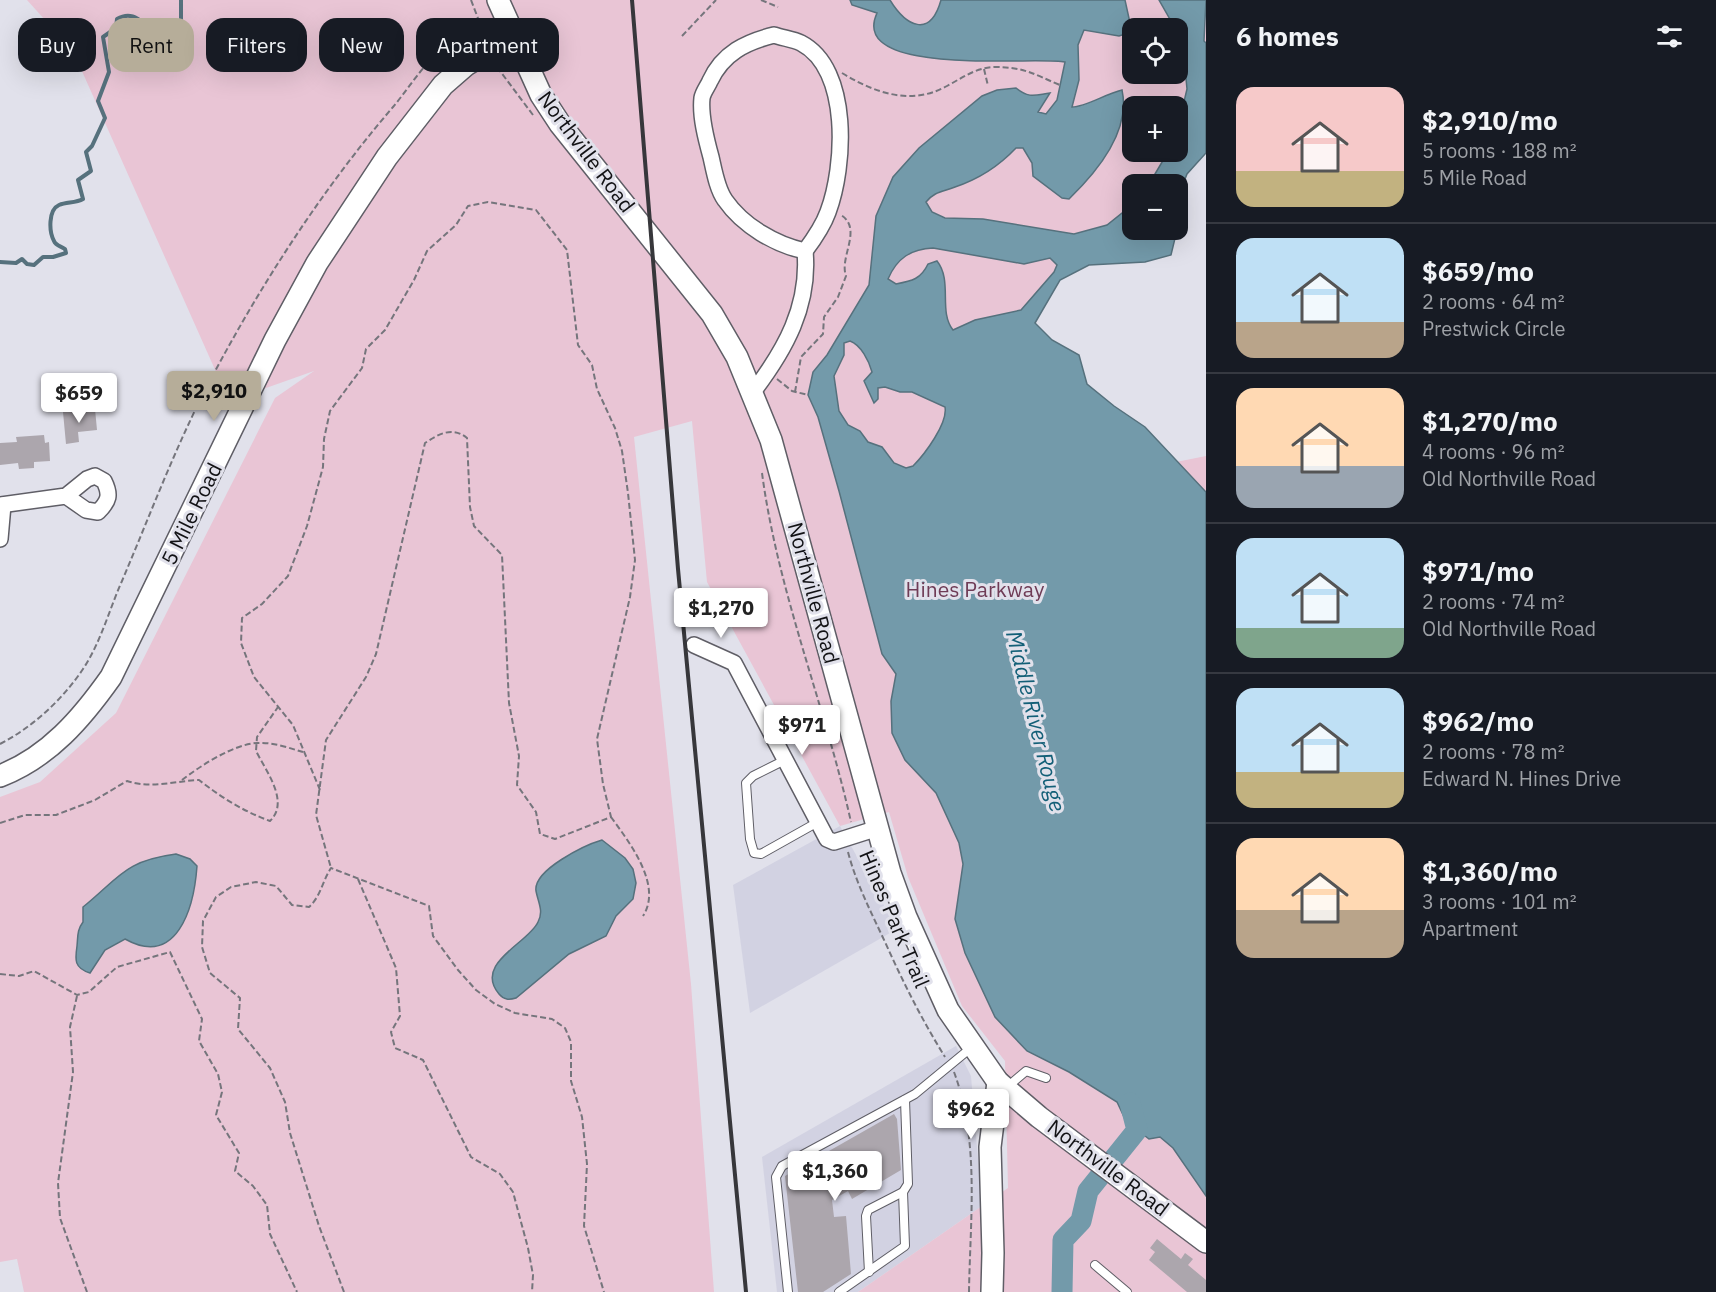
<!DOCTYPE html>
<meta charset="utf-8">
<style>
body{margin:0;font-family:"IBM Plex Sans",sans-serif;background:#242831;color:#f1f3f6;height:100vh;display:flex;flex-direction:column;font-size:22px;white-space:nowrap}
*{box-sizing:border-box;margin:0}
p{font-size:20px;color:#9ea1a6}
.icon{flex:none;width:33px;height:33px;fill:none;stroke:currentColor;stroke-width:2;stroke-linecap:round;stroke-linejoin:round}
.map{position:relative;flex:1;overflow:hidden}
.drawer{display:flex;flex-direction:column;background:#171b24;width:510px}
.drawer>*{flex:none}
.top-card{position:absolute;left:18px;top:18px;width:570px;height:54px;display:flex;gap:12px}
.controls{position:absolute;left:1122px;top:18px;display:grid;gap:12px}
.controls a{display:grid;place-items:center;width:66px;height:66px;border-radius:12px;background:#171b24;box-shadow:0 6px 24px #0002;font-size:30px}
.price{position:absolute;translate:-50% -51px;padding:0 14px;border-radius:6px;background:#fff;color:#222;font-size:20px;line-height:39px;filter:drop-shadow(0 2px 3px #0008)}
.price::after{content:'';position:absolute;left:50%;top:36px;width:18px;height:14px;margin-left:-9px;background:inherit;clip-path:polygon(0 0,100% 0,50% 100%)}
.price.current{background:#b6ad99;color:#111}
ul{padding:0;list-style:none}
li{display:flex;align-items:center;gap:18px;height:150px;padding:0 30px}
li+li{border-top:2px solid #363941}
li span{display:grid;place-items:center;flex:none;width:168px;height:120px;border-radius:18px;color:#555}
li>.icon{margin-inline-start:auto}
span .icon{width:72px;height:72px;fill:#fffc;stroke-width:1}
li b{font-size:26px}
h2{display:flex;justify-content:space-between;align-items:center;height:72px;padding:0 30px;font-size:26px}
.tag{padding:0 21px;border-radius:18px;background:#171b24;box-shadow:0 6px 24px #0002;font-size:21px;line-height:54px}
.tag.current{background:#b6ad99;color:#111}
main{display:flex;flex:1;min-height:0}
.map>svg:first-child{display:block}
.built{fill:#d2d2e2}
.green{fill:#e9c5d5;fill-rule:evenodd}
.water{fill:#739aaa;stroke:#56717d;stroke-width:1.5;fill-rule:evenodd}
.lines{fill:none;stroke-linecap:round;stroke-linejoin:round}
.stream{stroke:#56717d;stroke-width:4}
.river{stroke:#739aaa;stroke-width:21}
.building{fill:#aca6ad}
.lane-casing{stroke:#5f5e66;stroke-width:10}
.street-casing{stroke:#5f5e66;stroke-width:18}
.secondary-casing{stroke:#5f5e66;stroke-width:24}
.path{stroke:#75757c;stroke-width:2;stroke-dasharray:6 3;stroke-linecap:butt}
.lane{stroke:#fff;stroke-width:8}
.street{stroke:#fff;stroke-width:15}
.secondary{stroke:#fff;stroke-width:21}
.rail{stroke:#37373b;stroke-width:4}
.labels{text-anchor:middle;stroke-width:6;stroke-linejoin:round;paint-order:stroke}
.street-label{font-size:21px;fill:#121215;stroke:#e1e1eb}
.park-label{font-size:21px;fill:#6f3c56;stroke:#e1e1eb}
.water-label{font-size:22px;font-style:italic;fill:#135f77;stroke:#e1e1eb}
</style>
<main>
<div class="map">
<svg width="1206" height="1292" viewBox="0 0 1206 1292">
<rect width="100%" height="100%" fill="#e1e1eb"/>
<g class="built">
<path d="M840,826l57,103 -147,84 -17,-128z"/>
<path d="M956,1046l15,30 11,130 -124,86h-81l-15,-135z"/>
</g>
<path class="green" d="M27,0h1179v153l-19,21 -9,23v-13h-46v46h45l-6,25 -26,7 -56,3 -29,15 -25,43 17,17 27,15 8,29 27,22 31,21 31,35 30,-6v836h-348l150,-104 -3,-127 -43,-55 -54,-129 -19,-65 -49,14 -133,-244 -15,-161 -58,16 57,547 23,308h-690l-7,-33 -17,3v-465l40,-15 76,-69 159,-315 39,-27 -85,30 -156,-350zM1132,28h46v46h-46zM1132,106h46v46h-46z"/>
<g class="water">
<path d="M850,0h40c16,26 40,39 51,0h184l7,32 -13,4 -35,-6 -6,15 1,35 -7,27c14,0 33,-13 50,-17 9,41 -26,83 -53,109l-7,-1 -29,-22 -1,-13 -9,-15h-7c-17,18 -37,31 -61,39 -12,5 -20,4 -29,15l6,10 13,6 38,1 91,15 33,-9 25,-20v25h45l-6,25 -26,7 -56,3 -29,15 -25,43 17,17 27,15 8,29 27,22 31,21 61,65v704l-33,-48 -13,-11 -11,2 -23,-18 -9,-19 -48,-30 -42,-21 -32,-34 -30,-64 -10,-34 8,-55 -4,-21 -23,-50 -31,-33 -13,-27 -1,-32 5,-27 -14,-20 -43,-163 -21,-74 -10,-22 5,-23 14,-17 42,-70 7,-69 17,-39 26,-29 63,-52 15,-6 19,-2c14,11 19,7 34,5l-12,19 8,2 11,-14 8,-38c-29,-6 -218,16 -188,-49l-25,-8zM933,248l91,16 26,-6 7,7 -3,7 -33,38 -46,10 -22,10c-15,-19 0,-49 -16,-69l-9,3c-7,15 -16,17 -32,20l-8,-5c9,-21 23,-30 45,-31zM850,341c11,4 19,20 22,31l-8,9 10,22 4,-4v-11l7,-1 15,5h12l33,15c3,16 -20,47 -32,59l-7,2 -12,-5 -12,-16 -14,-5 -8,-11 -12,-6 -9,-14 -5,-35 10,-21v-12z"/>
<path d="M1159,0h47l-2,41 2,2v110l-19,21 -9,23v-13h-29l19,-32h10v-25l9,-38 -3,-31 -6,-30h-3z"/>
<path d="M602,840l23,18 8,11 3,14 -3,16 -17,17 -10,20 -37,18 -53,44c-7,2 -12,2 -17,-4 -26,-31 30,-51 39,-72 6,-11 0,-20 -2,-31 -3,-21 49,-46 66,-51z"/>
<path d="M176,854l14,5 7,7c-3,42 -20,102 -72,73l-20,11 -15,23c-16,-5 -15,-13 -13,-27 1,-10 0,-16 6,-24v-15c37,-30 41,-46 93,-53z"/>
</g>
<g class="lines">
<path class="stream" d="M0,262l16,1 6,-4 5,5 7,1 9,-8h10l13,-4 -1,-4c-4,-3 -9,-3 -11,-8 -5,-9 -6,-31 5,-36 8,-3 17,-2 24,-6l-5,-19 13,-9 -5,-19 6,-6 13,-28 -7,-17 11,-29 -6,-35 13,-9 1,-9c17,-10 25,5 38,12l22,-3 4,-7v-21"/>
<path class="river" d="M1062,1292l1,-52 18,-19 7,-30 49,-61 -7,-27"/>
</g>
<g class="building">
<path d="M95,409l2,21 -19,2 1,10 -13,2 -3,-32z"/>
<path d="M44,435l1,8 4,-1 1,19 -16,1v6l-15,1 -1,-6 -18,2v-22l17,-1 -1,-5z"/>
<path d="M894,1114l3,5 4,51 -49,29 -4,-8 -16,9 2,17 12,-1 5,58 -28,18h-25l-13,-116z"/>
<path d="M1157,1239l24,20 4,-6 8,6 -5,6 18,15v12h-19l-38,-32 6,-8 -5,-4z"/>
</g>
<g class="lines">
<g class="lane-casing">
<g id="lane">
<path d="M785,760l-32,16 -7,7 4,56 4,14 7,1 57,-32"/>
<path d="M1006,1088l20,-17 20,7"/>
<path d="M1095,1265l32,27"/>
<path d="M869,1272l-3,-56 2,-6 35,-18"/>
<path d="M788,1292l-12,-115 6,-11 133,-72 57,-47"/>
<path d="M839,1292l66,-46 -2,-54 5,-8 -3,-84"/>
</g>
</g>
<g class="street-casing">
<g id="street">
<path d="M774,35c8,3 19,4 27,8 50,26 44,124 27,169 -5,14 -14,27 -23,39 -29,-6 -62,-25 -80,-51 -8,-11 -11,-30 -14,-43 -5,-18 -11,-41 -9,-59 1,-6 6,-12 8,-17 13,-28 36,-39 64,-46z"/>
<path d="M753,392c32,-42 57,-86 52,-141"/>
<path d="M0,505l66,-9 21,-17 8,-3 9,5c7,14 5,20 -6,31l-12,-2 -20,-14"/>
<path d="M0,539l3,-34"/>
<path d="M694,645l40,18 93,176 7,3 44,-14"/>
</g>
</g>
<g class="secondary-casing">
<g id="secondary">
<path d="M498,0l43,95 19,29 152,190 25,43 34,83 119,433 16,44 42,93 50,72 41,35 167,125"/>
<path d="M0,776c49,-19 82,-58 111,-99l164,-337 42,-77 70,-106 56,-72 23,-20 48,-29"/>
<path d="M992,1292l1,-39 -3,-106 8,-65"/>
</g>
</g>
<g class="path">
<path d="M471,0l13,34"/>
<path d="M761,0l17,7"/>
<path d="M682,36l34,-36"/>
<path d="M497,67l36,48"/>
<path d="M984,69l4,17"/>
<path d="M842,73c33,20 69,33 105,13 15,-8 28,-18 47,-19 31,0 39,7 66,18"/>
<path d="M777,379l15,12 16,4"/>
<path d="M795,392l6,-35 22,-23 1,-17 14,-20 8,-21c-7,-19 17,-47 -5,-61"/>
<path d="M762,473c16,120 63,232 89,349"/>
<path d="M0,744c33,-17 63,-45 83,-75 18,-27 26,-59 39,-88 31,-73 59,-149 98,-219 49,-90 106,-177 173,-255 25,-30 48,-73 89,-78"/>
<path d="M182,780c18,-14 52,-36 75,-37 16,-1 32,5 46,9"/>
<path d="M320,790l-27,-65 -39,-48 -13,-34 1,-25 20,-14 26,-28 19,-50 16,-59 1,-28 6,-28 32,-43 4,-19 19,-19 29,-50 13,-29 29,-26 12,-19 20,-4 48,8 31,40 11,95 14,20 5,24 18,39 7,23 6,42 7,67 -5,37 -33,142 6,45 8,33 -56,22 -15,-5 -4,-22 -19,-27 2,-29 -10,-53 -7,-148 -28,-29 -4,-19 -3,-69c-15,-12 -28,-4 -42,5l-49,211 -10,23 -40,63 -10,75 15,53"/>
<path d="M611,817c18,25 52,68 32,99"/>
<path d="M0,823l25,-8h31l39,-15 32,-19c25,8 47,0 72,-1 23,18 44,31 71,41 20,-19 -4,-50 -14,-70l1,-14 21,-30"/>
<path d="M848,852c8,31 23,60 37,90 18,40 37,78 60,115"/>
<path d="M358,879l38,89 4,48 -9,16 4,16 28,12 48,97 29,17 13,18 15,56 5,27 -1,17"/>
<path d="M0,974l19,2 15,-5 43,24 12,-3 28,-25 53,-15 32,67 -3,22 19,33 4,18 -6,23 23,38 -4,18 18,15 14,19 3,29 27,58"/>
<path d="M77,996l-7,31 3,45 -15,111 2,35 27,74"/>
<path d="M954,1072c26,70 16,148 15,220"/>
<path d="M344,1292l-25,-66 -29,-93 -5,-31 -15,-34 -32,-39 2,-31 -30,-25 -8,-26 1,-26 13,-24 15,-10 25,-5 20,4 16,19 17,2c12,-11 13,-25 22,-39l98,38 4,30 25,34 18,20 19,14 20,9 37,6 13,9 6,14v39l11,36 5,47 -3,62 20,66"/>
</g>
<use href="#lane" class="lane"/>
<use href="#street" class="street"/>
<use href="#secondary" class="secondary"/>
<path class="rail" d="M632,0l46,569 68,723"/>
</g>
<g class="labels">
<g class="street-label">
<text transform="translate(586 152) rotate(53)" y="7">Northville Road</text>
<text transform="translate(192 514) rotate(-64)" y="7">5 Mile Road</text>
<text transform="translate(813 593) rotate(75)" y="7">Northville Road</text>
<text transform="translate(894 919) rotate(67)" y="7">Hines Park Trail</text>
<text transform="translate(1108 1168) rotate(37)" y="7">Northville Road</text>
</g>
<g class="park-label">
<text x="975" y="597">Hines Parkway</text>
</g>
<g class="water-label">
<text transform="translate(1036 721) rotate(76)" y="8">Middle River Rouge</text>
</g>
</g>
</svg>
<div class="controls">
<a><svg class="icon" aria-label="locate" viewBox="0 0 24 24"><circle cx="12" cy="12" r="6"/><path d="M12 2v4M12 18v4M2 12h4M18 12h4"/></svg></a>
<a>+</a>
<a>−</a>
</div>
<b class="price current" style="left:214px;top:422px">$2,910</b>
<b class="price" style="left:79px;top:424px">$659</b>
<b class="price" style="left:721px;top:639px">$1,270</b>
<b class="price" style="left:802px;top:756px">$971</b>
<b class="price" style="left:971px;top:1140px">$962</b>
<b class="price" style="left:835px;top:1202px">$1,360</b>
<div class="top-card">
<a class="tag">Buy</a>
<a class="tag current">Rent</a>
<a class="tag">Filters</a>
<a class="tag">New</a>
<a class="tag">Apartment</a>
</div>
</div>
<section class="drawer">
<h2>6 homes<svg class="icon" aria-label="filters" viewBox="0 0 24 24"><path d="M4 7h16M4 17h16"/><circle cx="9" cy="7" r="2"/><circle cx="15" cy="17" r="2"/></svg></h2>
<ul>
<li><span style="background:linear-gradient(#f6c9c9 70%,#c2b280 0)"><svg class="icon" aria-label="home" viewBox="0 0 24 24"><path d="M3 11l9-7 9 7M6 9v11h12V9"/></svg></span><div><b>$2,910/mo</b><p>5 rooms · 188 m²</p><p>5 Mile Road</p></div></li>
<li><span style="background:linear-gradient(#bfe0f5 70%,#b9a48a 0)"><svg class="icon" aria-label="home" viewBox="0 0 24 24"><path d="M3 11l9-7 9 7M6 9v11h12V9"/></svg></span><div><b>$659/mo</b><p>2 rooms · 64 m²</p><p>Prestwick Circle</p></div></li>
<li><span style="background:linear-gradient(#ffd9b3 65%,#9aa5b1 0)"><svg class="icon" aria-label="home" viewBox="0 0 24 24"><path d="M3 11l9-7 9 7M6 9v11h12V9"/></svg></span><div><b>$1,270/mo</b><p>4 rooms · 96 m²</p><p>Old Northville Road</p></div></li>
<li><span style="background:linear-gradient(#bfe0f5 75%,#7fa58c 0)"><svg class="icon" aria-label="home" viewBox="0 0 24 24"><path d="M3 11l9-7 9 7M6 9v11h12V9"/></svg></span><div><b>$971/mo</b><p>2 rooms · 74 m²</p><p>Old Northville Road</p></div></li>
<li><span style="background:linear-gradient(#bfe0f5 70%,#c2b280 0)"><svg class="icon" aria-label="home" viewBox="0 0 24 24"><path d="M3 11l9-7 9 7M6 9v11h12V9"/></svg></span><div><b>$962/mo</b><p>2 rooms · 78 m²</p><p>Edward N. Hines Drive</p></div></li>
<li><span style="background:linear-gradient(#ffd9b3 60%,#b9a48a 0)"><svg class="icon" aria-label="home" viewBox="0 0 24 24"><path d="M3 11l9-7 9 7M6 9v11h12V9"/></svg></span><div><b>$1,360/mo</b><p>3 rooms · 101 m²</p><p>Apartment</p></div></li>
</ul>
</section>
</main>
